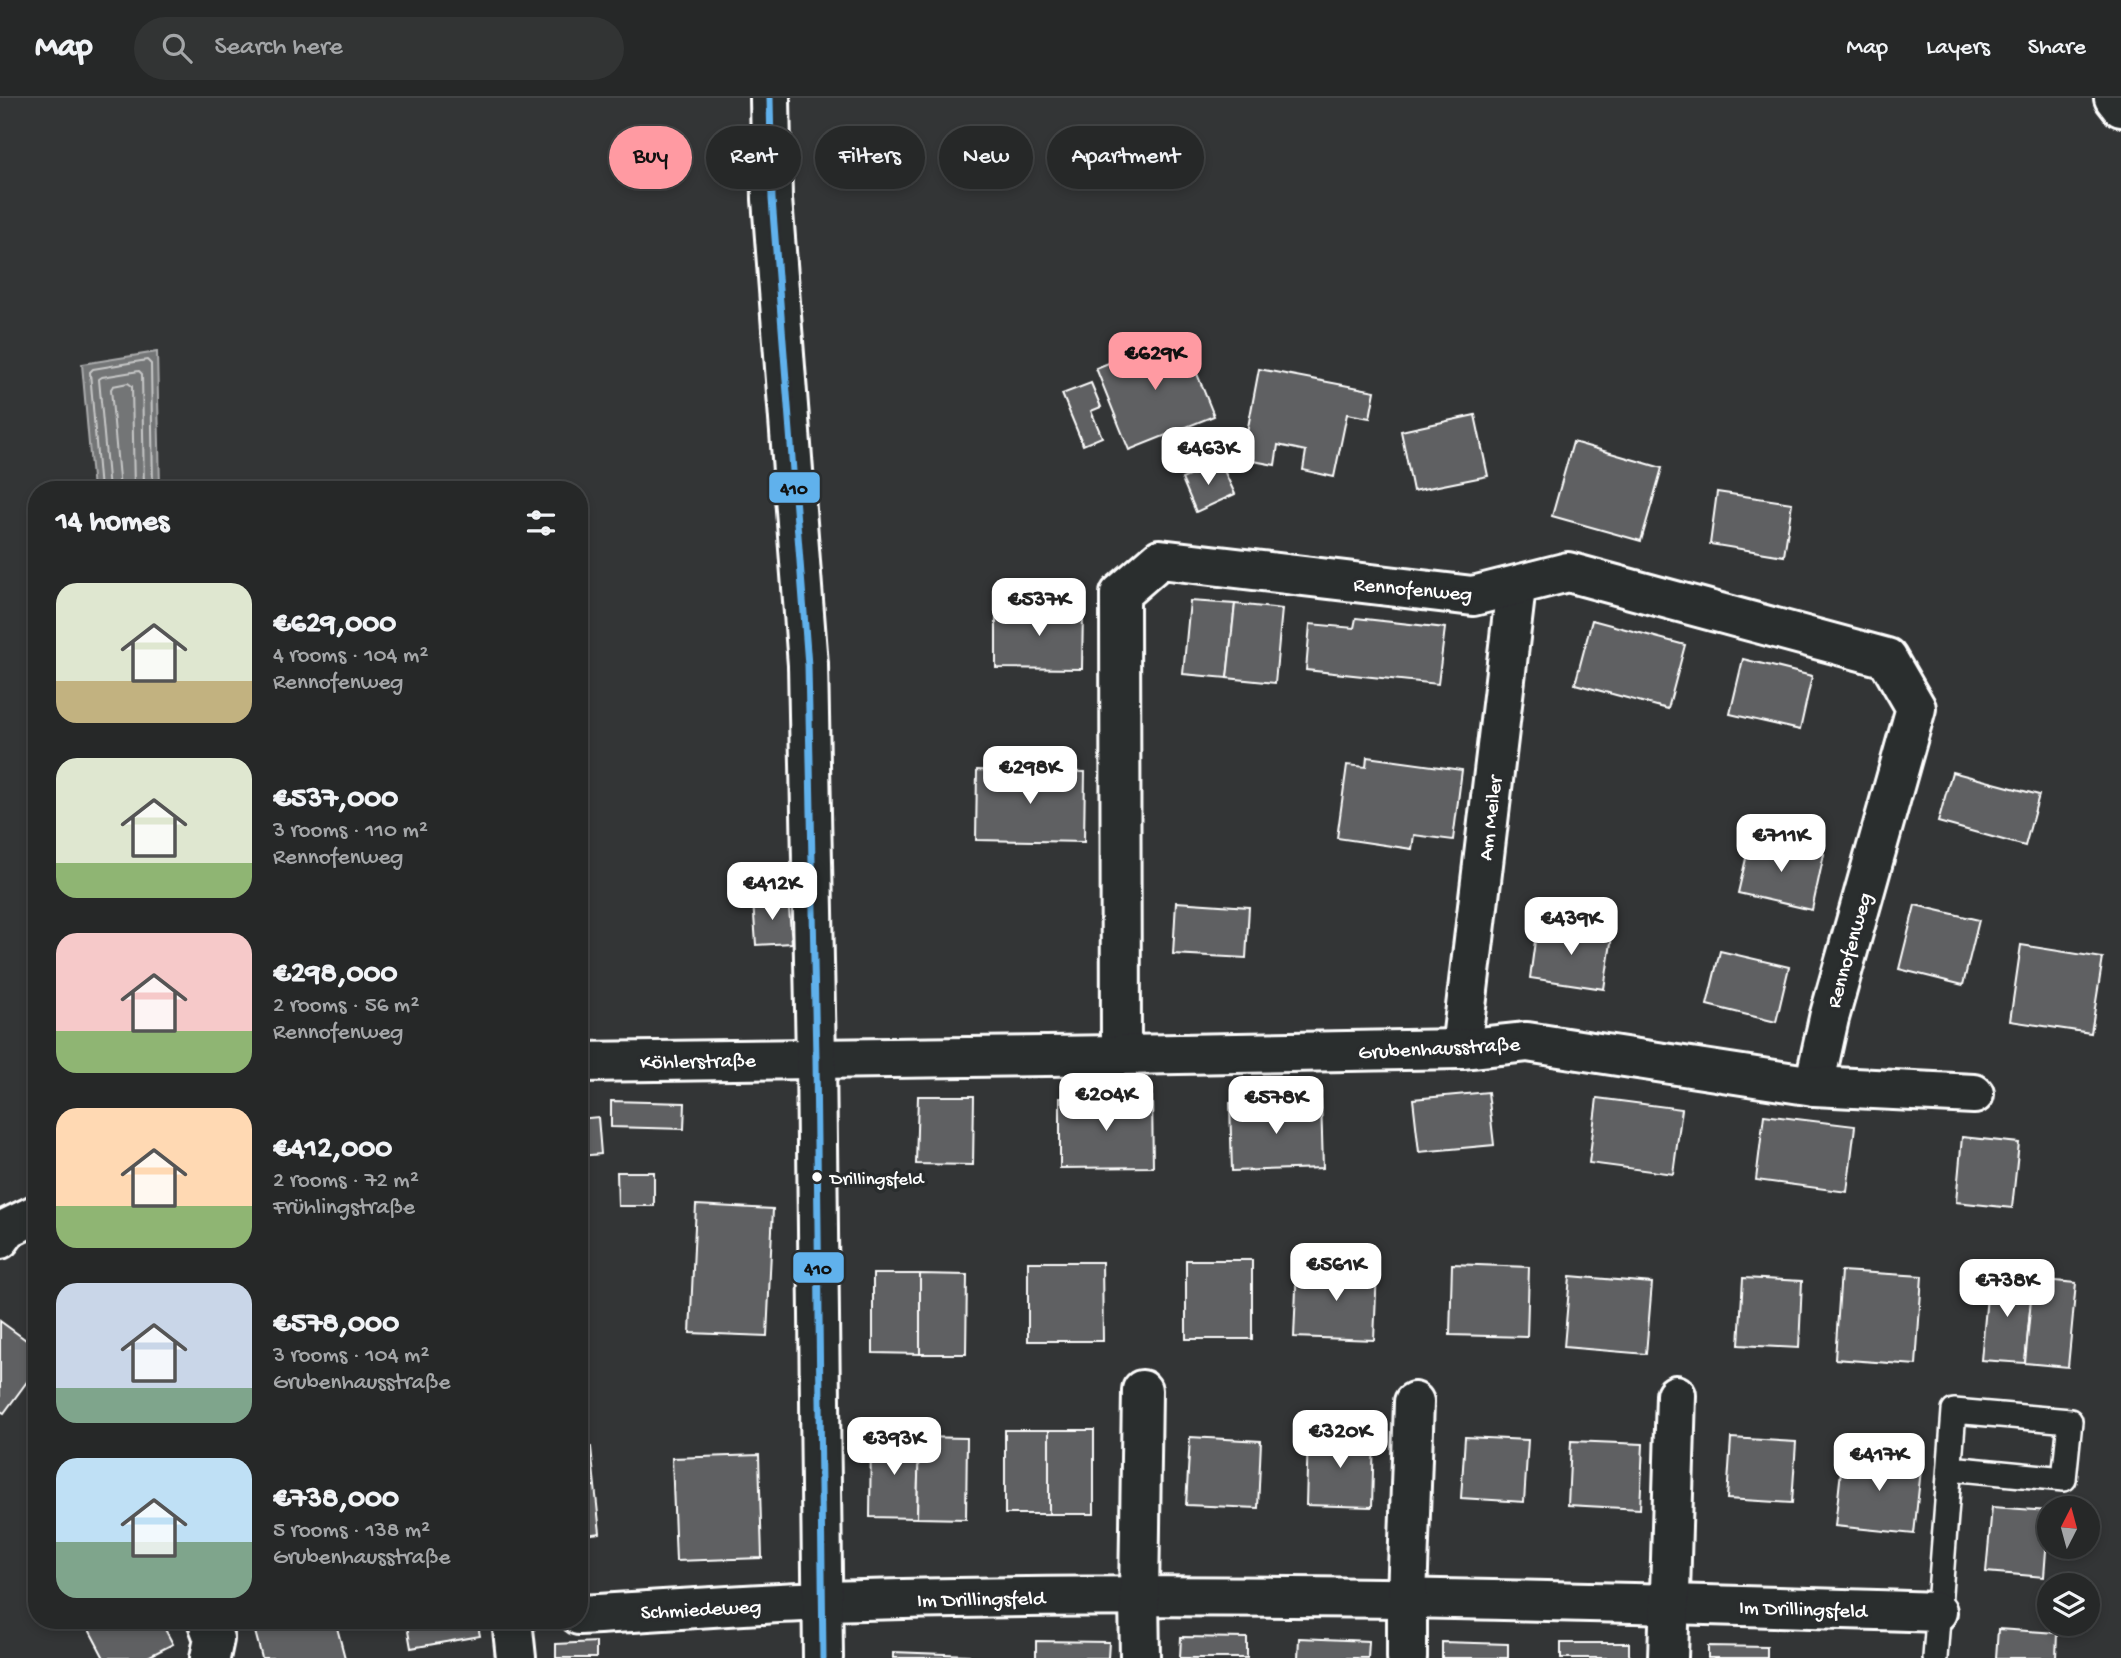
<!DOCTYPE html>
<meta charset="utf-8">
<style>
body{margin:0;font-family:"Gochi Hand",sans-serif;background:#323434;color:#f1f3f6;height:100vh;display:flex;flex-direction:column;font-size:26px;white-space:nowrap}
*{box-sizing:border-box;margin:0}
p{font-size:23px;color:#a4a6a8}
.icon{flex:none;width:38px;height:38px;fill:none;stroke:currentColor;stroke-width:2;stroke-linecap:round;stroke-linejoin:round}
.map{position:relative;flex:1;overflow:hidden}
.drawer{position:absolute;left:28px;top:383px;width:560px;height:1148px;display:flex;flex-direction:column;background:#262828;border-radius:28px;box-shadow:0 4px 10px #0003,0 0 0 2px #424445}
.drawer>*{flex:none}
.hud{position:absolute;left:609px;top:28px;width:665px;height:63px;display:flex;gap:14px}
.needle{width:46px;rotate:6deg}
.fabs{position:absolute;left:2037px;top:1398px;display:grid;gap:14px}
.fabs a{display:grid;place-items:center;width:63px;height:63px;border-radius:50%;background:#262828;box-shadow:0 4px 10px #0003,0 0 0 2px #424445;font-size:35px}
.price{position:absolute;translate:-50% -60px;padding:0 16px;border-radius:14px;background:#fff;color:#222;font-size:23px;line-height:46px;filter:drop-shadow(0 2px 4px #0008)}
.price::after{content:'';position:absolute;left:50%;top:42px;width:21px;height:16px;margin-left:-10px;background:inherit;clip-path:polygon(0 0,100% 0,50% 100%)}
.price.selected{background:#ff9aa2;color:#111}
ul{padding:0;list-style:none}
li{display:flex;align-items:center;gap:21px;height:175px;padding:0 28px}
li span{display:grid;place-items:center;flex:none;width:196px;height:140px;border-radius:21px;color:#555}
li>.icon{margin-inline-start:auto}
span .icon{width:84px;height:84px;fill:#fffc;stroke-width:1}
li b{font-size:30px}
h2{display:flex;justify-content:space-between;align-items:center;height:84px;padding:0 28px;font-size:30px}
.pill{padding:0 24px;border-radius:32px;background:#262828;box-shadow:0 4px 10px #0003,0 0 0 2px #424445;font-size:24px;line-height:63px}
.pill.selected{background:#ff9aa2;color:#111}
header{display:flex;align-items:center;gap:42px;box-sizing:border-box;height:98px;padding:0 35px;background:#262828;border-bottom:2px solid #424445}
header strong{font-size:33px}
nav{display:flex;gap:38px;margin-inline-start:auto;font-size:24px}
.search{width:490px;height:63px;background:#323434;display:flex;align-items:center;gap:18px;box-sizing:border-box;padding:0 24px;border-radius:38px;color:#a4a6a8;font-size:26px}
.map>svg:first-child{display:block}
.water{fill:#737576;stroke:#abacad;stroke-width:2}
.lines{fill:none;stroke-linecap:round;stroke-linejoin:round}
.shore{stroke:#c7c8c8;stroke-width:2}
.building{fill:#5f6162;stroke:#fff;stroke-width:2}
.lane-casing{stroke:#fff;stroke-width:28}
.street-casing{stroke:#fff;stroke-width:44}
.secondary-casing{stroke:#fff;stroke-width:44}
.lane{stroke:#2a2d2e;stroke-width:23}
.street{stroke:#2a2d2e;stroke-width:38}
.secondary{stroke:#2a2d2e;stroke-width:38}
.bus-1-casing{stroke:#2a2d2e;stroke-width:12}
.bus-1{stroke:#60b1ec;stroke-width:7}
.bus-dot{fill:#fff;stroke:#2a2d2e;stroke-width:2.5}
.labels{text-anchor:middle;stroke-width:7;stroke-linejoin:round;paint-order:stroke}
.bus-label{font-size:19px;fill:#fff;stroke:#2a2d2e;text-anchor:start}
.street-label{font-size:21px;fill:#fff;stroke:#2a2d2e}
.line-badge{stroke:#2a2d2e;stroke-width:2.5}
.pale-badge-label{font-size:19px;text-anchor:middle;font-weight:bold;fill:#111}
</style>
<header>
<strong>Map</strong>
<div class="search"><svg class="icon" aria-label="search" viewBox="0 0 24 24"><circle cx="10" cy="10" r="6"/><path d="M15 15l6 6"/></svg>Search here</div>
<nav><a>Map</a><a>Layers</a><a>Share</a></nav>
</header>
<div class="map">
<svg width="2121" height="1560" viewBox="0 0 2121 1560">
<rect width="100%" height="100%" fill="#333536"/>
<filter id="ink" filterUnits="userSpaceOnUse"><feTurbulence type="fractalNoise" baseFrequency=".0143" numOctaves="2"/><feDisplacementMap in="SourceGraphic" scale="14" xChannelSelector="R" yChannelSelector="G"/><feConvolveMatrix kernelMatrix="1 2 1 2 8 2 1 2 1" color-interpolation-filters="sRGB"/></filter>
<g filter="url(#ink)">
<path class="water" d="M157,254l3,136 -2,2h-65l-11,-126z"/>
<g class="lines">
<g class="shore">
<path d="M100,392l-10,-118 3,-3 54,-9 4,4 2,126"/>
<path d="M109,392l-10,-111 3,-2 37,-6 3,3 2,116"/>
<path d="M120,392l-9,-101 2,-3 15,-3 4,3 2,104"/>
</g>
</g>
<g class="building">
<path d="M1181,236l33,82 -85,34 -33,-82z"/>
<path d="M1259,271l116,22 -5,27 -23,-4 -13,63 -31,-7 3,-19 -28,-6 -3,20 -33,-6z"/>
<path d="M1091,285l10,24 -10,4 11,26 -19,8 -21,-51z"/>
<path d="M1475,317l13,61 -75,15 -12,-60z"/>
<path d="M1573,344l89,26 -21,73 -89,-25z"/>
<path d="M1220,364l15,32 -39,18 -14,-33z"/>
<path d="M1717,394l75,11 -8,53 -74,-12z"/>
<path d="M1190,503l45,3 -8,74 -44,-4z"/>
<path d="M1235,506l47,5 -7,74 -48,-5z"/>
<path d="M996,510l87,1 -1,60 -86,-1z"/>
<path d="M1356,520l89,10 -7,56 -132,-14 4,-46 44,4z"/>
<path d="M1592,522l93,25 -17,64 -93,-25z"/>
<path d="M1743,561l69,17 -12,54 -70,-16z"/>
<path d="M1367,659l95,13 -9,70 -39,-5 -2,14 -75,-11 10,-73 19,2z"/>
<path d="M977,672l108,2 -1,70 -108,-2z"/>
<path d="M1952,674l87,23 -14,51 -87,-24z"/>
<path d="M1751,739l73,17 -12,56 -74,-17z"/>
<path d="M788,800l4,45 -36,2 -3,-45z"/>
<path d="M1176,804l73,5 -3,51 -73,-4z"/>
<path d="M1915,807l64,15 -16,65 -64,-16z"/>
<path d="M1537,828l75,10 -8,53 -74,-11z"/>
<path d="M2021,847l82,13 -12,75 -81,-12z"/>
<path d="M1720,853l69,16 -13,55 -69,-17z"/>
<path d="M1488,994l6,53 -75,7 -6,-53z"/>
<path d="M918,998h56l-1,69 -57,-1z"/>
<path d="M1152,999l1,70 -93,1v-70z"/>
<path d="M1597,1000l85,11 -9,65 -84,-11z"/>
<path d="M1321,1002l2,68 -91,3 -2,-68z"/>
<path d="M611,1003l74,2 -1,26 -73,-2z"/>
<path d="M1764,1017l91,11 -8,66 -91,-12z"/>
<path d="M598,1019l3,37 -22,2v-37z"/>
<path d="M1962,1039l57,6 -7,65 -56,-6z"/>
<path d="M617,1074h37v34h-36z"/>
<path d="M696,1107l77,4 -6,127 -77,-3z"/>
<path d="M579,1152l7,45 -7,1z"/>
<rect x="1186" y="1162" width="66" height="79"/>
<path d="M1028,1164h74l1,79h-75z"/>
<path d="M1452,1166l77,3 -2,70 -77,-2z"/>
<path d="M1297,1168l80,3 -3,71 -80,-3z"/>
<path d="M1841,1173l81,5 -6,89 -81,-6z"/>
<path d="M873,1176h47v80l-47,-1z"/>
<path d="M920,1176l47,1 -1,79h-46z"/>
<path d="M1989,1177l44,4 -8,84 -44,-3z"/>
<path d="M1570,1178l82,7 -6,71 -82,-7z"/>
<path d="M1743,1180l59,3 -3,67 -60,-3z"/>
<path d="M2033,1181l43,4 -8,84 -43,-4z"/>
<path d="M0,1223l37,27v20l-33,45 -4,-2z"/>
<rect x="1005" y="1332" width="44" height="84"/>
<rect x="1049" y="1332" width="45" height="84"/>
<path d="M1308,1335l66,2 -2,72 -66,-2z"/>
<path d="M871,1338l48,1 -2,81 -47,-1z"/>
<path d="M919,1339l48,1 -1,81 -49,-1z"/>
<path d="M1190,1339l71,4 -3,67 -72,-3z"/>
<path d="M1465,1339l63,3 -4,62 -63,-4z"/>
<path d="M1731,1340l65,4 -4,61 -65,-4z"/>
<path d="M1571,1343l72,3 -3,65 -72,-4z"/>
<path d="M591,1349l4,39 -16,1v-39z"/>
<path d="M1843,1354l79,8 -8,74 -79,-8z"/>
<path d="M759,1357l3,103 -86,3 -4,-103z"/>
<path d="M595,1388l5,47 -15,2 4,37 -10,1v-86z"/>
<path d="M1992,1409l57,4 -5,66 -58,-5z"/>
<path d="M84,1522h76l13,24 -27,14h-42z"/>
<path d="M252,1522h83l10,38h-83z"/>
<path d="M406,1522h71l3,16 -69,12z"/>
<path d="M1998,1531l59,4 -1,25h-60z"/>
<path d="M1181,1539l66,1v20h-67z"/>
<path d="M1299,1540l70,3 -1,17h-70z"/>
<path d="M1036,1543l73,1 -1,16h-72z"/>
<path d="M596,1544v16h-40v-14z"/>
<path d="M1442,1544l66,2v14h-66z"/>
<rect x="1561" y="1545" width="68" height="15"/>
<path d="M1708,1548l59,1v11h-59z"/>
<path d="M893,1554l76,3v3h-76z"/>
</g>
<g class="lines">
<g class="lane-casing">
<path id="lane" d="M1935,1560l19,-247 116,10 -6,58 -114,-11"/>
</g>
<g class="street-casing">
<g id="street">
<path d="M770,0l2,101 36,466"/>
<path d="M2114,0l7,9"/>
<path d="M1461,951l55,-462"/>
<path d="M1121,957l-1,-461 40,-35 313,37 95,-24 319,86 29,50 -87,310 -15,68"/>
<path d="M579,964l542,-7 340,-6 66,-7 287,44 160,8"/>
<path d="M0,1141l8,-11 29,-14"/>
<path d="M579,1517c82,-4 164,-11 246,-14 370,-11 741,-1 1112,11"/>
<path d="M207,1522l7,19 -4,19"/>
<path d="M512,1522l4,38"/>
<path d="M1140,1560l-1,-62 3,-206"/>
<path d="M1407,1560v-61l7,-195"/>
<path d="M1668,1560l8,-263"/>
</g>
</g>
<g class="secondary-casing">
<path id="secondary" d="M808,567l8,393 7,600"/>
</g>
<use href="#lane" class="lane"/>
<use href="#street" class="street"/>
<use href="#secondary" class="secondary"/>
<g class="bus-1-casing">
<path id="bus-1" d="M770,0l2,101 36,466 8,393 7,600"/>
</g>
<use href="#bus-1" class="bus-1"/>
</g>
</g>
<circle class="bus-dot" cx="817" cy="1079" r="6"/>
<g class="labels">
<g class="bus-label">
<text x="830" y="1086">Drillingsfeld</text>
</g>
<g class="street-label">
<text transform="translate(1413 490) rotate(5)" y="7">Rennofenweg</text>
<text transform="translate(1489 720) rotate(-83)" y="7">Am Meiler</text>
<text transform="translate(1848 852) rotate(-74)" y="7">Rennofenweg</text>
<text transform="translate(1439 949) rotate(-3)" y="7">Grubenhausstraße</text>
<text transform="translate(698 962) rotate(-1)" y="7">Köhlerstraße</text>
<text transform="translate(981 1500) rotate(-1)" y="7">Im Drillingsfeld</text>
<text transform="translate(701 1510) rotate(-3)" y="7">Schmiedeweg</text>
<text transform="translate(1803 1510) rotate(2)" y="7">Im Drillingsfeld</text>
</g>
</g>
<g class="line-badge">
<rect x="768" y="373" width="53" height="33" rx="7" fill="#60b1ec"/>
<rect x="792" y="1153" width="53" height="33" rx="7" fill="#60b1ec"/>
</g>
<g class="pale-badge-label">
<text x="794" y="396">410</text>
<text x="818" y="1176">410</text>
</g>
</svg>
<div class="fabs">
<a><svg class="needle" viewBox="-14 -14 28 28"><path d="M0-13l5 13h-10z" fill="#e53935"/><path d="M0 13l5-13h-10z" fill="#a4a6a8"/></svg></a>
<a><svg class="icon" aria-label="layers" viewBox="0 0 24 24"><path d="M12 4l9 5-9 5-9-5zM3 14l9 5 9-5"/></svg></a>
</div>
<b class="price selected" style="left:1155px;top:294px">€629K</b>
<b class="price" style="left:1208px;top:389px">€463K</b>
<b class="price" style="left:1039px;top:540px">€537K</b>
<b class="price" style="left:1030px;top:708px">€298K</b>
<b class="price" style="left:1781px;top:776px">€711K</b>
<b class="price" style="left:772px;top:824px">€412K</b>
<b class="price" style="left:1571px;top:859px">€439K</b>
<b class="price" style="left:1106px;top:1035px">€204K</b>
<b class="price" style="left:1276px;top:1038px">€578K</b>
<b class="price" style="left:1336px;top:1205px">€561K</b>
<b class="price" style="left:2007px;top:1221px">€738K</b>
<b class="price" style="left:1340px;top:1372px">€320K</b>
<b class="price" style="left:894px;top:1379px">€393K</b>
<b class="price" style="left:1879px;top:1395px">€417K</b>
<div class="hud">
<a class="pill selected">Buy</a>
<a class="pill">Rent</a>
<a class="pill">Filters</a>
<a class="pill">New</a>
<a class="pill">Apartment</a>
</div>
<section class="drawer">
<h2>14 homes<svg class="icon" aria-label="filters" viewBox="0 0 24 24"><path d="M4 7h16M4 17h16"/><circle cx="9" cy="7" r="2"/><circle cx="15" cy="17" r="2"/></svg></h2>
<ul>
<li><span style="background:linear-gradient(#dfe7d0 70%,#c2b280 0)"><svg class="icon" aria-label="home" viewBox="0 0 24 24"><path d="M3 11l9-7 9 7M6 9v11h12V9"/></svg></span><div><b>€629,000</b><p>4 rooms · 104 m²</p><p>Rennofenweg</p></div></li>
<li><span style="background:linear-gradient(#dfe7d0 75%,#8fb573 0)"><svg class="icon" aria-label="home" viewBox="0 0 24 24"><path d="M3 11l9-7 9 7M6 9v11h12V9"/></svg></span><div><b>€537,000</b><p>3 rooms · 110 m²</p><p>Rennofenweg</p></div></li>
<li><span style="background:linear-gradient(#f6c9c9 70%,#8fb573 0)"><svg class="icon" aria-label="home" viewBox="0 0 24 24"><path d="M3 11l9-7 9 7M6 9v11h12V9"/></svg></span><div><b>€298,000</b><p>2 rooms · 56 m²</p><p>Rennofenweg</p></div></li>
<li><span style="background:linear-gradient(#ffd9b3 70%,#8fb573 0)"><svg class="icon" aria-label="home" viewBox="0 0 24 24"><path d="M3 11l9-7 9 7M6 9v11h12V9"/></svg></span><div><b>€412,000</b><p>2 rooms · 72 m²</p><p>Frühlingstraße</p></div></li>
<li><span style="background:linear-gradient(#c9d6e8 75%,#7fa58c 0)"><svg class="icon" aria-label="home" viewBox="0 0 24 24"><path d="M3 11l9-7 9 7M6 9v11h12V9"/></svg></span><div><b>€578,000</b><p>3 rooms · 104 m²</p><p>Grubenhausstraße</p></div></li>
<li><span style="background:linear-gradient(#bfe0f5 60%,#7fa58c 0)"><svg class="icon" aria-label="home" viewBox="0 0 24 24"><path d="M3 11l9-7 9 7M6 9v11h12V9"/></svg></span><div><b>€738,000</b><p>5 rooms · 138 m²</p><p>Grubenhausstraße</p></div></li>
</ul>
</section>
</div>
